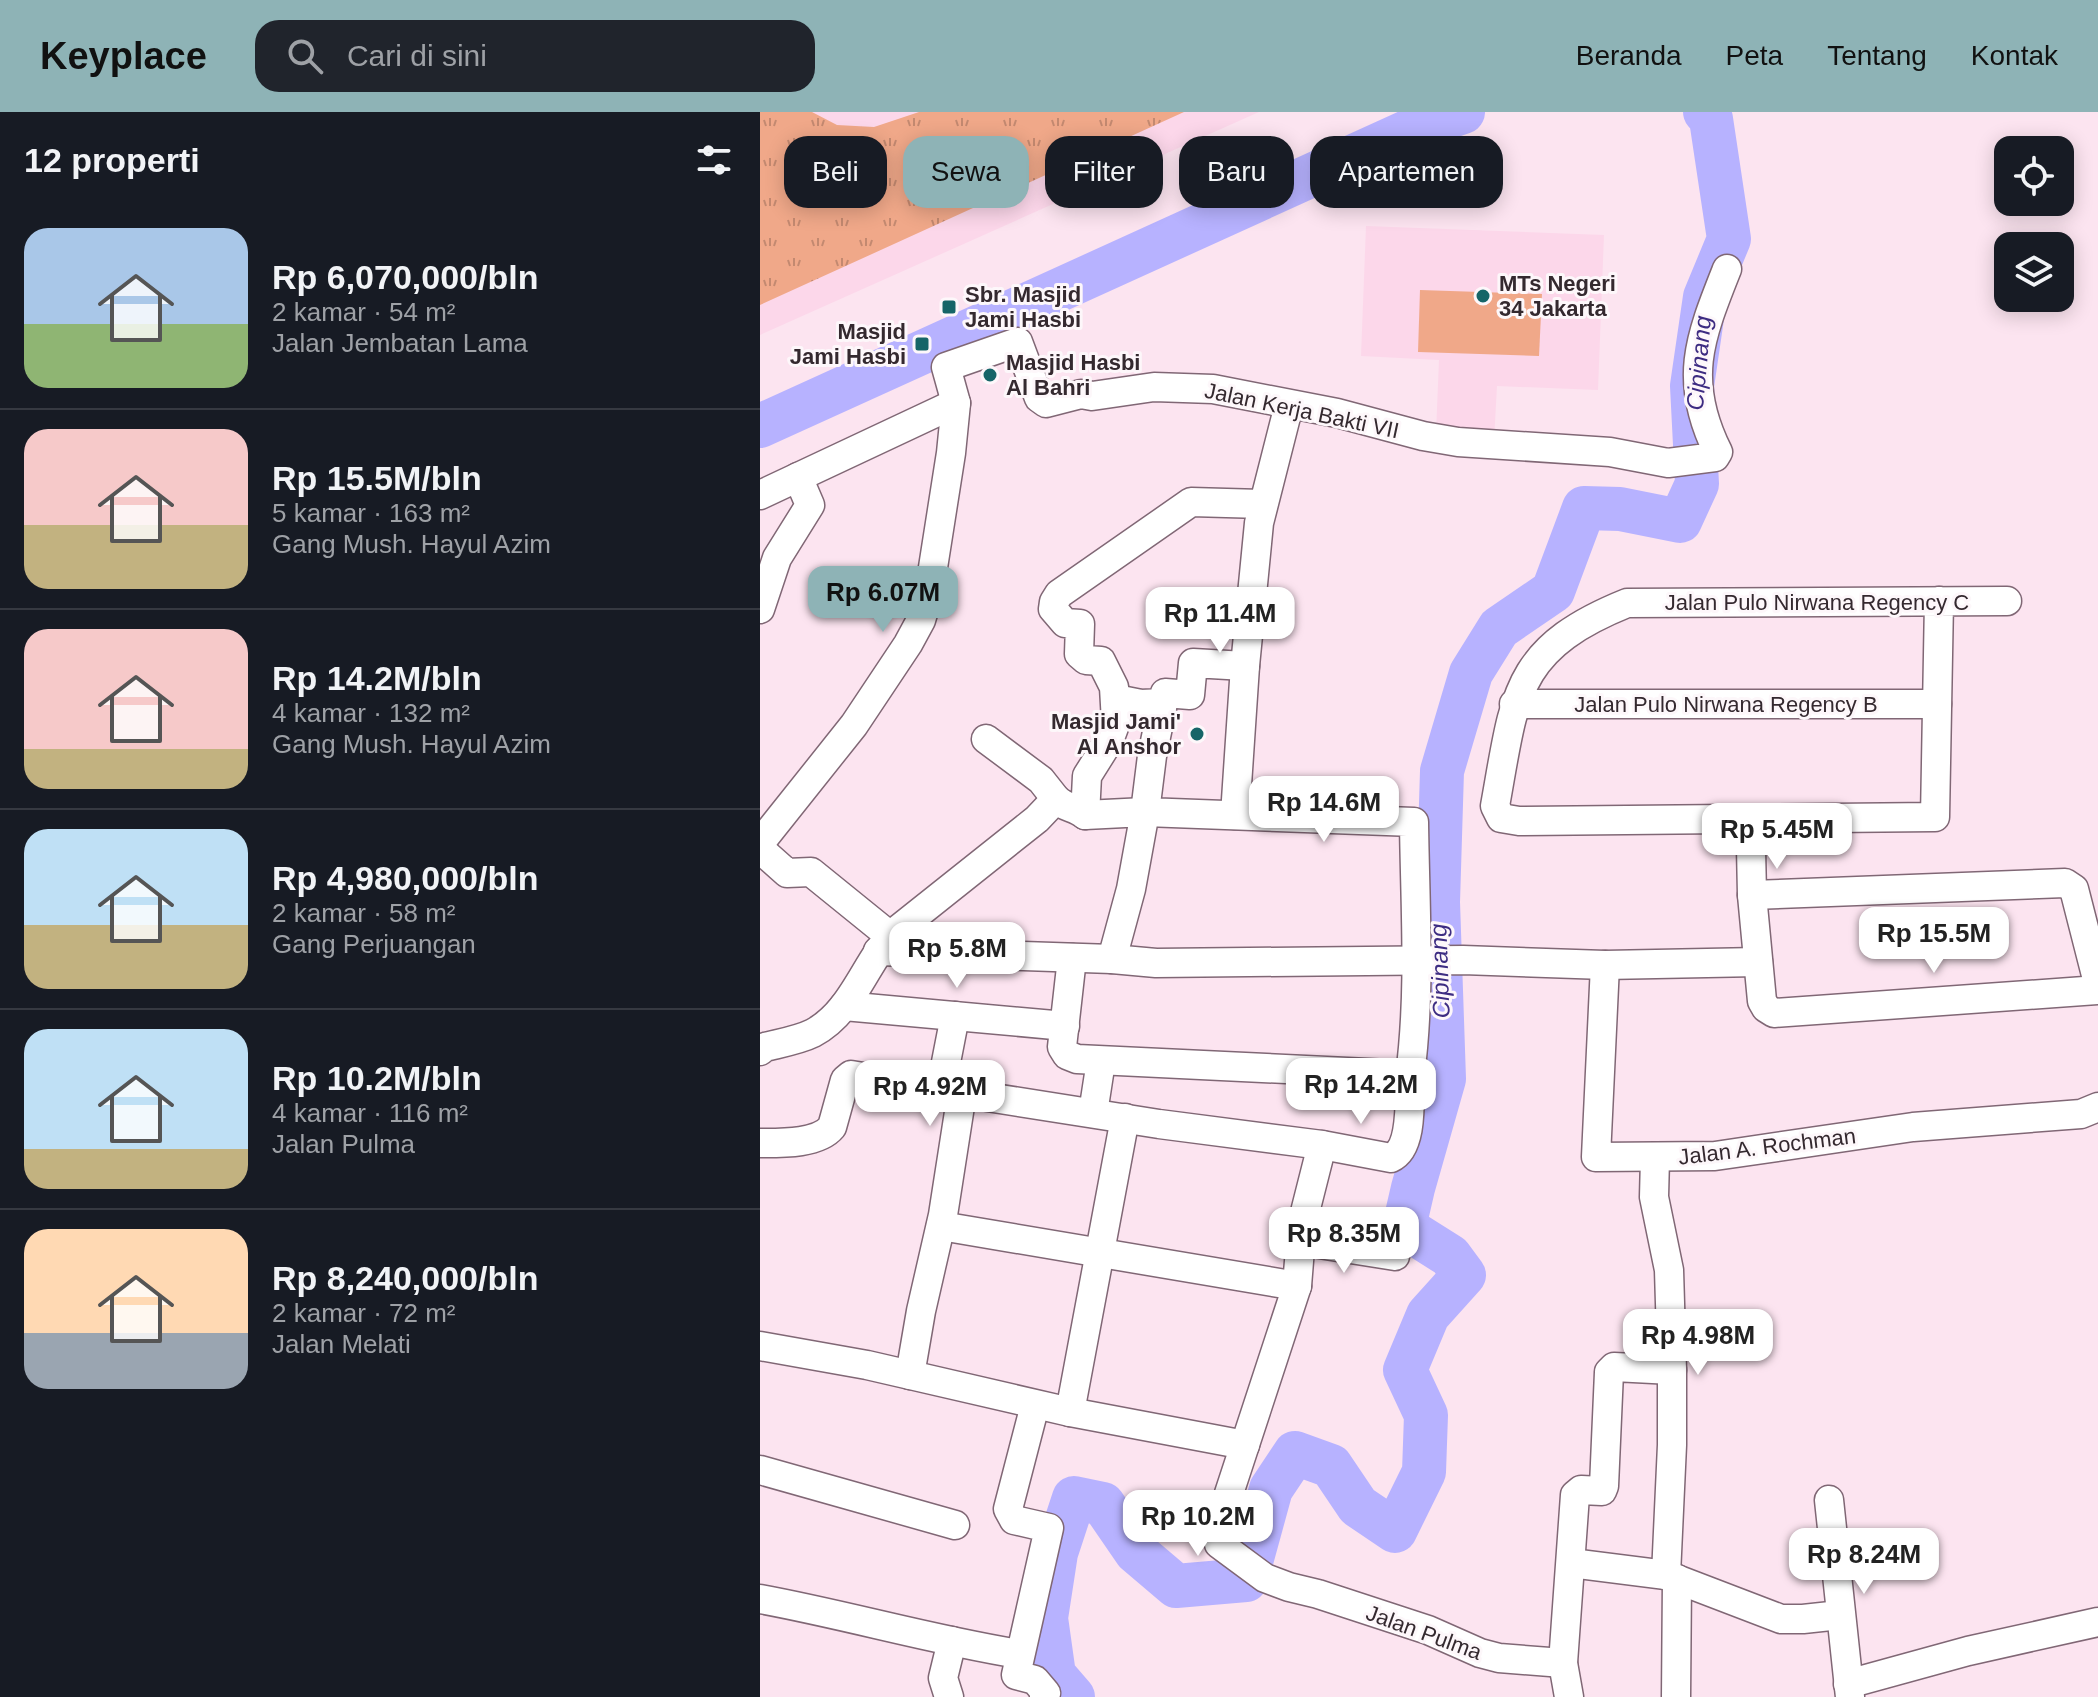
<!DOCTYPE html>
<html lang="id">
<meta charset="utf-8">
<style>
body{margin:0;font-family:Arial,sans-serif;background:#20242c;color:#f1f3f6;height:100vh;display:flex;flex-direction:column;font-size:30px;white-space:nowrap}
*{box-sizing:border-box;margin:0}
p{font-size:26px;color:#9ea1a6}
.icon{flex:none;width:44px;height:44px;fill:none;stroke:currentColor;stroke-width:2;stroke-linecap:round;stroke-linejoin:round}
.map{position:relative;flex:1;overflow:hidden}
.panel{display:flex;flex-direction:column;background:#171b24;width:760px}
.panel>*{flex:none}
.guide{position:absolute;left:24px;top:24px;width:760px;height:72px;display:flex;gap:16px}
.buttons{position:absolute;left:1234px;top:24px;display:grid;gap:16px}
.buttons a{display:grid;place-items:center;width:80px;height:80px;border-radius:16px;background:#171b24;box-shadow:0 4px 20px #0003;font-size:40px}
.price{position:absolute;translate:-50% -68px;padding:0 18px;border-radius:16px;background:#fff;color:#222;font-size:26px;line-height:52px;filter:drop-shadow(0 2px 4px #0008)}
.price::after{content:'';position:absolute;left:50%;top:48px;width:24px;height:18px;margin-left:-12px;background:inherit;clip-path:polygon(0 0,100% 0,50% 100%)}
.price.current{background:#8eb3b6;color:#111}
ul{padding:0;list-style:none}
li{display:flex;align-items:center;gap:24px;height:200px;padding:0 24px}
li+li{border-top:2px solid #363941}
li span{display:grid;place-items:center;flex:none;width:224px;height:160px;border-radius:24px;color:#555}
li>.icon{margin-inline-start:auto}
span .icon{width:96px;height:96px;fill:#fffc;stroke-width:1}
li b{font-size:34px}
h2{display:flex;justify-content:space-between;align-items:center;height:96px;padding:0 24px;font-size:34px}
.tag{padding:0 28px;border-radius:24px;background:#171b24;box-shadow:0 4px 20px #0003;font-size:28px;line-height:72px}
.tag.current{background:#8eb3b6;color:#111}
header{display:flex;align-items:center;gap:48px;box-sizing:border-box;height:112px;padding:0 40px;background:#8eb3b6;color:#111}
header strong{font-size:38px}
nav{display:flex;gap:44px;margin-inline-start:auto;font-size:28px}
.search{width:560px;height:72px;background:#20242c;display:flex;align-items:center;gap:20px;box-sizing:border-box;padding:0 28px;border-radius:24px;color:#9ea1a6;font-size:30px}
main{display:flex;flex:1;min-height:0}
.map>svg:first-child{display:block}
.built{fill:#fcd7ea}
.grass{fill:url(#grass-tufts)}
.pitch{fill:#f0a889}
.lines{fill:none;stroke-linecap:round;stroke-linejoin:round}
.river{stroke:#b7b2ff;stroke-width:44}
.street-casing{stroke:#806775;stroke-width:31}
.street{stroke:#fff;stroke-width:28}
.poi-dot{fill:#166568;stroke:#fdf7fa;stroke-width:3}
.labels{text-anchor:middle;stroke-width:6;stroke-linejoin:round;paint-order:stroke}
.poi-label{font-size:22px;font-weight:bold;fill:#34292f;stroke:#fdf7fa;text-anchor:start}
.street-label{font-size:22px;fill:#34292f;stroke:#fdf7fa}
.water-label{font-size:24px;font-style:italic;fill:#3d2c82;stroke:#fdf7fa}
</style>
<header>
<strong>Keyplace</strong>
<div class="search"><svg class="icon" aria-label="search" viewBox="0 0 24 24"><circle cx="10" cy="10" r="6"/><path d="M15 15l6 6"/></svg>Cari di sini</div>
<nav><a>Beranda</a><a>Peta</a><a>Tentang</a><a>Kontak</a></nav>
</header>
<main>
<section class="panel">
<h2>12 properti<svg class="icon" aria-label="filters" viewBox="0 0 24 24"><path d="M4 7h16M4 17h16"/><circle cx="9" cy="7" r="2"/><circle cx="15" cy="17" r="2"/></svg></h2>
<ul>
<li><span style="background:linear-gradient(#a9c7e8 60%,#8fb573 0)"><svg class="icon" aria-label="home" viewBox="0 0 24 24"><path d="M3 11l9-7 9 7M6 9v11h12V9"/></svg></span><div><b>Rp 6,070,000/bln</b><p>2 kamar · 54 m²</p><p>Jalan Jembatan Lama</p></div></li>
<li><span style="background:linear-gradient(#f6c9c9 60%,#c2b280 0)"><svg class="icon" aria-label="home" viewBox="0 0 24 24"><path d="M3 11l9-7 9 7M6 9v11h12V9"/></svg></span><div><b>Rp 15.5M/bln</b><p>5 kamar · 163 m²</p><p>Gang Mush. Hayul Azim</p></div></li>
<li><span style="background:linear-gradient(#f6c9c9 75%,#c2b280 0)"><svg class="icon" aria-label="home" viewBox="0 0 24 24"><path d="M3 11l9-7 9 7M6 9v11h12V9"/></svg></span><div><b>Rp 14.2M/bln</b><p>4 kamar · 132 m²</p><p>Gang Mush. Hayul Azim</p></div></li>
<li><span style="background:linear-gradient(#bfe0f5 60%,#c2b280 0)"><svg class="icon" aria-label="home" viewBox="0 0 24 24"><path d="M3 11l9-7 9 7M6 9v11h12V9"/></svg></span><div><b>Rp 4,980,000/bln</b><p>2 kamar · 58 m²</p><p>Gang Perjuangan</p></div></li>
<li><span style="background:linear-gradient(#bfe0f5 75%,#c2b280 0)"><svg class="icon" aria-label="home" viewBox="0 0 24 24"><path d="M3 11l9-7 9 7M6 9v11h12V9"/></svg></span><div><b>Rp 10.2M/bln</b><p>4 kamar · 116 m²</p><p>Jalan Pulma</p></div></li>
<li><span style="background:linear-gradient(#ffd9b3 65%,#9aa5b1 0)"><svg class="icon" aria-label="home" viewBox="0 0 24 24"><path d="M3 11l9-7 9 7M6 9v11h12V9"/></svg></span><div><b>Rp 8,240,000/bln</b><p>2 kamar · 72 m²</p><p>Jalan Melati</p></div></li>
</ul>
</section>
<div class="map">
<svg width="1338" height="1585" viewBox="0 0 1338 1585">
<defs>
<pattern id="grass-tufts" width="24" height="20" patternUnits="userSpaceOnUse" patternTransform="scale(2)"><rect width="24" height="20" fill="#f0a889"/><path d="M3 7l-1-3M5 7V3M7 7l1-3M15 17l-1-3M17 17v-4M19 17l1-3" fill="none" stroke="#c38970"/></pattern>
</defs>
<rect width="100%" height="100%" fill="#fce4f0"/>
<g class="built">
<path d="M0,0h499l-499,223z"/>
<path d="M606,114l238,9 -6,155 -101,-4 -3,55 -58,-8 3,-73 -78,-4z"/>
</g>
<path class="grass" d="M0,0h52l25,13 37,2 45,-15h265l-424,193z"/>
<path class="pitch" d="M660,178l122,4 -3,62 -121,-4z"/>
<g class="lines">
<g class="river">
<path d="M0,314l649,-295 54,-19"/>
<path d="M313,1585l-19,-22 -8,-57 10,-65 18,-55 29,6 33,48 40,34 70,-6 25,-91 24,-36 36,13 27,40 37,25 29,-59 2,-57 -21,-45 23,-55 36,-40 -14,-19 -46,-29 9,-39 31,-109 -6,-177 4,-131 29,-98 28,-45 54,-37 31,-83 36,1 60,12 17,-37 -5,-98 13,-89 24,-58 -18,-120 -6,-7"/>
</g>
<g class="street-casing">
<g id="street">
<path d="M0,383l196,-92"/>
<path d="M1179,489l-4,216 -416,4 -18,-3 -6,-12c20,-110 18,-157 132,-203l380,-2"/>
<path d="M0,497l17,-51 33,-53 -12,-28"/>
<path d="M356,587l25,5 22,-1 2,-10 25,2 3,-32 52,3"/>
<path d="M754,592h423"/>
<path d="M226,627l55,41 15,19"/>
<path d="M325,703l60,-3 -14,77 -19,70"/>
<path d="M475,703l10,-149 14,-143 30,-118"/>
<path d="M0,731l94,-118 54,-81 13,-24 8,-27 22,-140 5,-50 -10,-36 72,-25 21,56 7,5 35,-9 11,2 62,-9 59,2 124,24 86,23 35,6 152,10 58,11 47,-6 3,-5c-36,-72 -18,-115 9,-183"/>
<path d="M991,736l1,47 10,106 4,7 8,5 324,-23"/>
<path d="M0,737l27,24 24,-1 79,64"/>
<path d="M992,783l313,-12 9,6 24,94"/>
<path d="M118,839l234,8 44,4 307,-3 142,5 153,-3"/>
<path d="M312,846l-10,89 5,8 10,4 333,16c11,-84 5,-168 4,-253l-269,-10 7,-56 11,-53"/>
<path d="M845,853l-9,192 119,-1 198,-29 168,-13 17,-7"/>
<path d="M84,894l221,20"/>
<path d="M0,939l5,-4c16,-4 34,-7 48,-14 38,-20 51,-66 77,-97l147,-117 19,-20c9,9 19,8 29,16l2,-39 22,-35 7,-19 -2,-35 -13,-26 -15,-1 -7,-6 1,-30 -15,-1 -12,-14 1,-7 5,-8 132,-92 71,2"/>
<path d="M181,976l14,-72"/>
<path d="M333,1001l8,-52"/>
<path d="M0,1031c21,0 58,1 72,-16l13,-47 6,-5 111,18"/>
<path d="M895,1046l-1,39 15,73 3,100v75l-6,130"/>
<path d="M181,1114l356,60 -80,244 2,14 46,34 24,9 29,7 110,36 52,23 19,5 64,5"/>
<path d="M540,1129l95,15"/>
<path d="M537,1174l5,-62 20,-79"/>
<path d="M0,1234l107,19 203,47 175,33"/>
<path d="M150,1263l11,-64 22,-96 19,-122 197,31 163,21 69,13c23,-10 18,-61 19,-83"/>
<path d="M275,1293l-27,104 6,11 35,8 -33,147 19,5 11,13 -2,4"/>
<path d="M310,1300l55,-294"/>
<path d="M0,1358l195,55"/>
<path d="M1069,1388l21,197"/>
<path d="M811,1451l95,12 115,44h22l37,-4"/>
<path d="M0,1487c87,16 172,41 259,55"/>
<path d="M1088,1572l120,-33 130,-29"/>
<path d="M189,1585l-6,-19 9,-37"/>
<path d="M809,1585l-6,-34 12,-168 6,-5 21,1 2,-5 5,-114 5,-5 58,3"/>
<path d="M916,1585l1,-118"/>
</g>
</g>
<use href="#street" class="street"/>
</g>
<g class="poi-dot">
<circle cx="723" cy="184" r="8"/>
<rect x="181" y="187" width="16" height="16" rx="4"/>
<rect x="154" y="224" width="16" height="16" rx="4"/>
<circle cx="230" cy="263" r="8"/>
<circle cx="437" cy="622" r="8"/>
</g>
<g class="labels">
<g class="poi-label">
<text x="739" y="179">MTs Negeri<tspan x="739" dy="25">34 Jakarta</tspan></text>
<text x="205" y="190">Sbr. Masjid<tspan x="205" dy="25">Jami Hasbi</tspan></text>
<text x="146" y="227" text-anchor="end">Masjid<tspan x="146" dy="25">Jami Hasbi</tspan></text>
<text x="246" y="258">Masjid Hasbi<tspan x="246" dy="25">Al Bahri</tspan></text>
<text x="421" y="617" text-anchor="end">Masjid Jami'<tspan x="421" dy="25">Al Anshor</tspan></text>
</g>
<g class="street-label">
<text transform="translate(542 298) rotate(12)" y="8">Jalan Kerja Bakti VII</text>
<text x="1057" y="498">Jalan Pulo Nirwana Regency C</text>
<text x="966" y="600">Jalan Pulo Nirwana Regency B</text>
<text transform="translate(1007 1034) rotate(-7)" y="8">Jalan A. Rochman</text>
<text transform="translate(664 1520) rotate(20)" y="8">Jalan Pulma</text>
</g>
<g class="water-label">
<text transform="translate(939 251) rotate(-85)" y="8">Cipinang</text>
<text transform="translate(680 859) rotate(-92)" y="8">Cipinang</text>
</g>
</g>
</svg>
<div class="buttons">
<a><svg class="icon" aria-label="locate" viewBox="0 0 24 24"><circle cx="12" cy="12" r="6"/><path d="M12 2v4M12 18v4M2 12h4M18 12h4"/></svg></a>
<a><svg class="icon" aria-label="layers" viewBox="0 0 24 24"><path d="M12 4l9 5-9 5-9-5zM3 14l9 5 9-5"/></svg></a>
</div>
<b class="price current" style="left:123px;top:522px">Rp 6.07M</b>
<b class="price" style="left:460px;top:543px">Rp 11.4M</b>
<b class="price" style="left:564px;top:732px">Rp 14.6M</b>
<b class="price" style="left:1017px;top:759px">Rp 5.45M</b>
<b class="price" style="left:1174px;top:863px">Rp 15.5M</b>
<b class="price" style="left:197px;top:878px">Rp 5.8M</b>
<b class="price" style="left:601px;top:1014px">Rp 14.2M</b>
<b class="price" style="left:170px;top:1016px">Rp 4.92M</b>
<b class="price" style="left:584px;top:1163px">Rp 8.35M</b>
<b class="price" style="left:938px;top:1265px">Rp 4.98M</b>
<b class="price" style="left:438px;top:1446px">Rp 10.2M</b>
<b class="price" style="left:1104px;top:1484px">Rp 8.24M</b>
<div class="guide">
<a class="tag">Beli</a>
<a class="tag current">Sewa</a>
<a class="tag">Filter</a>
<a class="tag">Baru</a>
<a class="tag">Apartemen</a>
</div>
</div>
</main>
